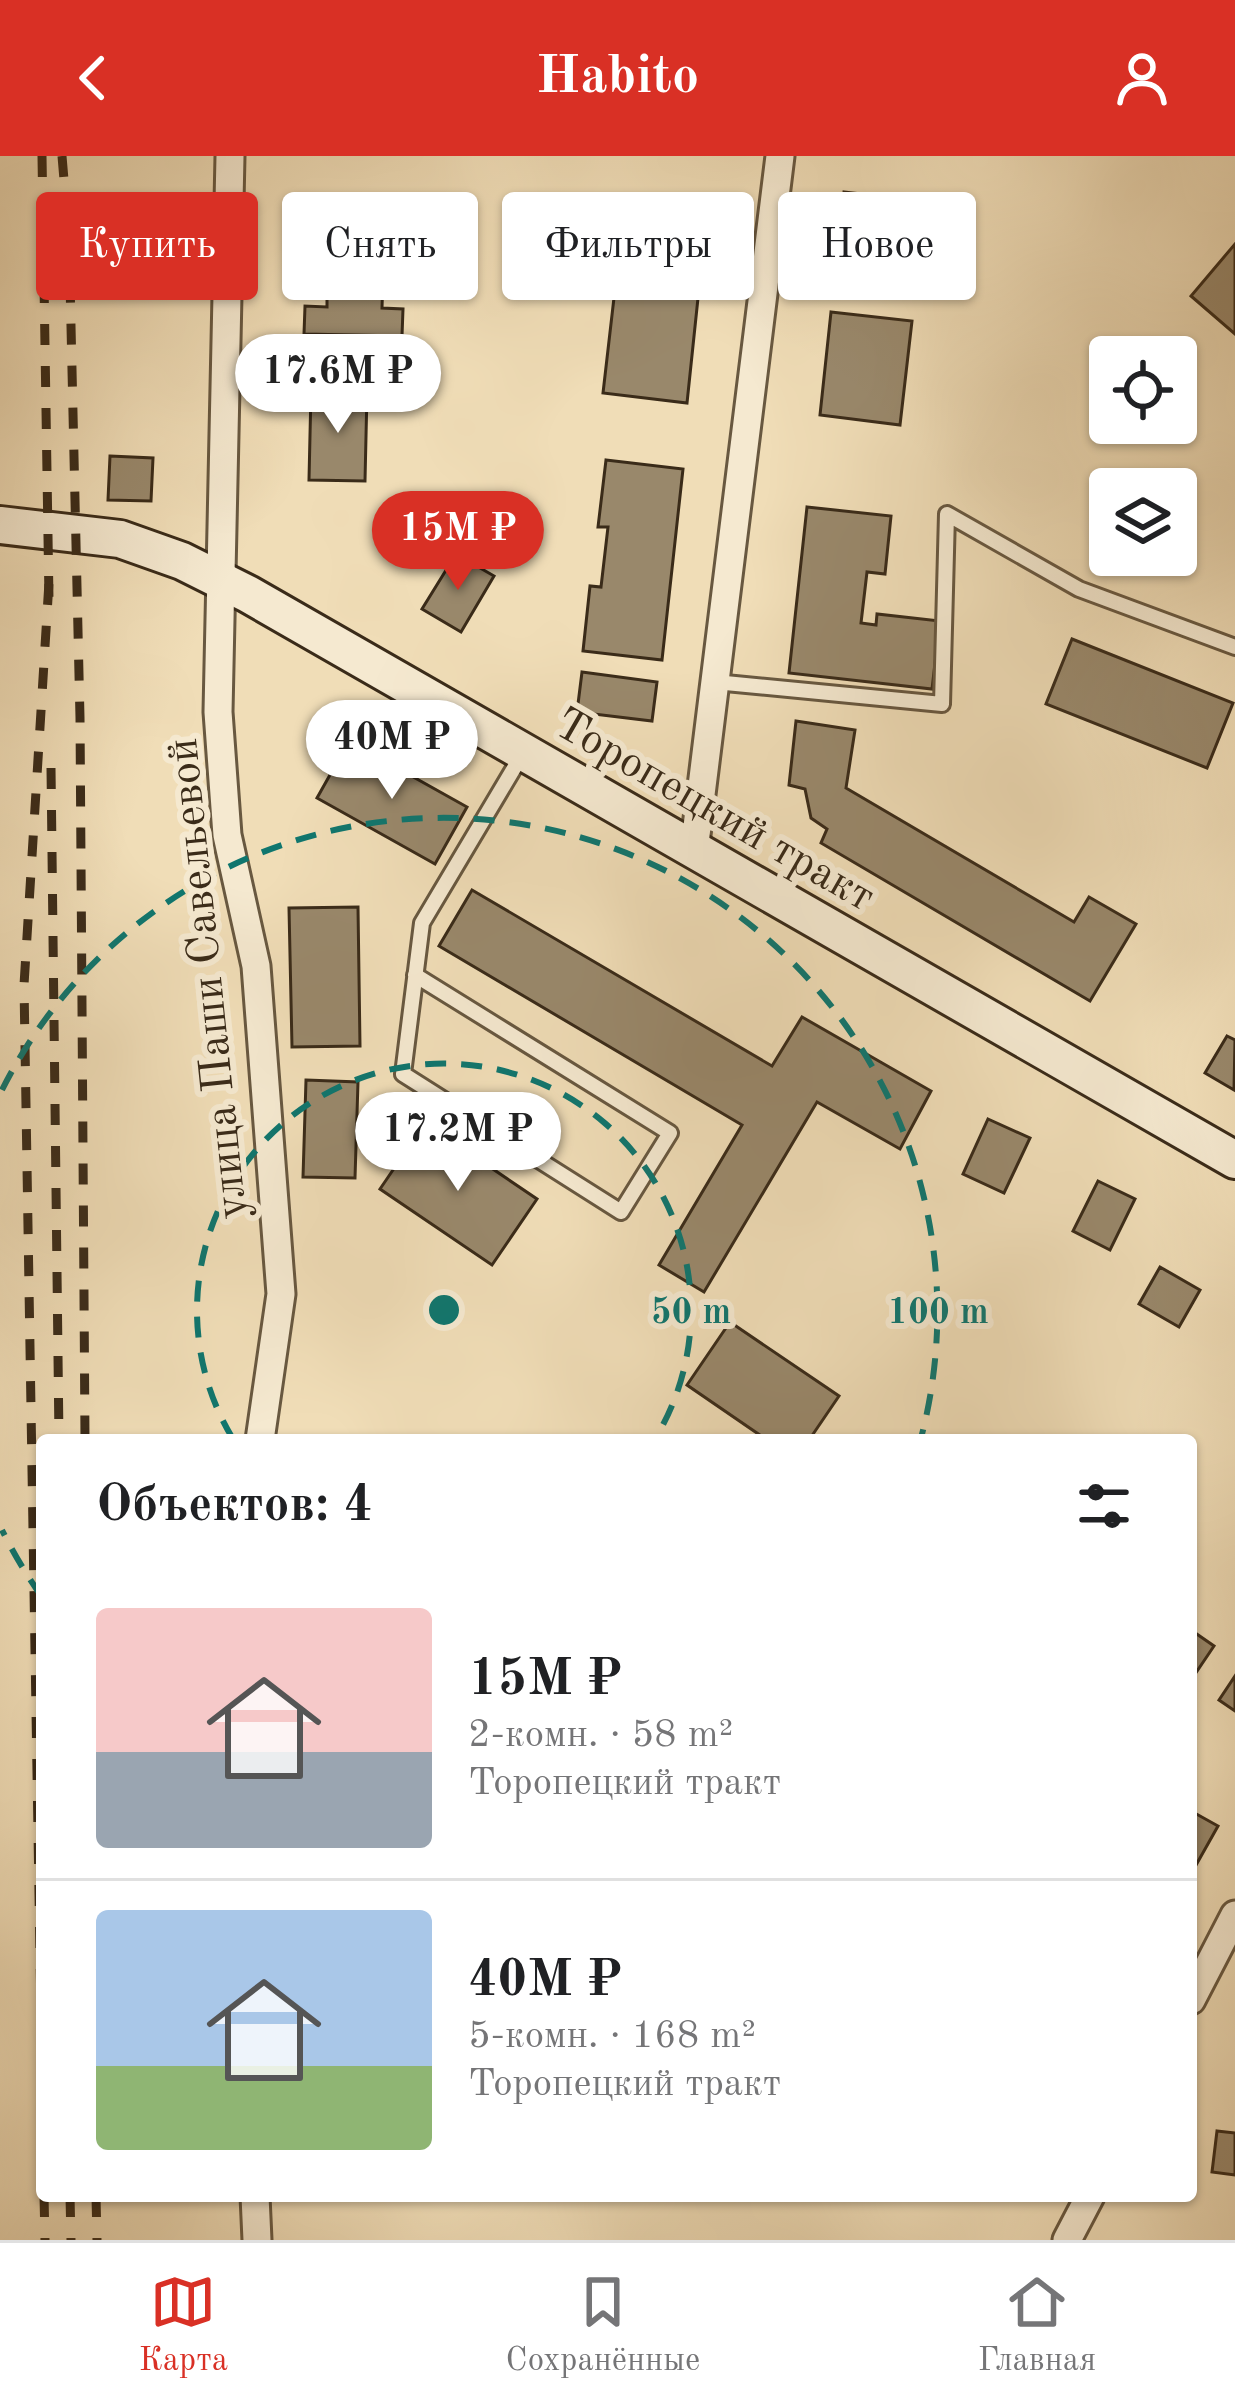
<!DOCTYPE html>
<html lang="ru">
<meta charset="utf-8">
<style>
body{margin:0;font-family:"Old Standard TT",serif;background:#f6f6f6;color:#202124;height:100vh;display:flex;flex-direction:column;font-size:45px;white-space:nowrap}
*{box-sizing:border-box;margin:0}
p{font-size:39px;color:#757577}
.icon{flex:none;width:66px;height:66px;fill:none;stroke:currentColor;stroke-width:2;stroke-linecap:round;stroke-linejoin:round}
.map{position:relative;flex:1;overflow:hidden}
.sheet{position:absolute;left:36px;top:1278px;width:1161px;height:768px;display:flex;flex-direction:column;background:#fff;border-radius:12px;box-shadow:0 3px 9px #0004}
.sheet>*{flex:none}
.guide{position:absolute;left:36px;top:36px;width:1164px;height:108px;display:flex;gap:24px}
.fabs{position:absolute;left:1089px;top:180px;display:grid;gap:24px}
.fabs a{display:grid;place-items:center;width:108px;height:108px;border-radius:12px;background:#fff;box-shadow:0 3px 9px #0004;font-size:60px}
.price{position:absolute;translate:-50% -102px;padding:0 27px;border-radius:42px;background:#fff;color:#222;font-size:39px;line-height:78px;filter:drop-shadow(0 3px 6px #0008)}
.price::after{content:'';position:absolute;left:50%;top:72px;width:36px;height:27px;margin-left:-18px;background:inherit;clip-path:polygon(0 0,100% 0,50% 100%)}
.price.selected{background:#d93025;color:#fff}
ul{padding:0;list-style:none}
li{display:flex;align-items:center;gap:36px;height:300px;padding:0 60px}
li+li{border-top:3px solid #e0e0e0}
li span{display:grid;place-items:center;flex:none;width:336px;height:240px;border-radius:12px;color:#555}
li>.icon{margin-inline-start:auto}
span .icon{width:144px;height:144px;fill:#fffc;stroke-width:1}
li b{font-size:51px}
h2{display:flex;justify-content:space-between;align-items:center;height:144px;padding:0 60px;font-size:51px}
.tag{padding:0 42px;border-radius:12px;background:#fff;box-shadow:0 3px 9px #0004;font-size:42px;line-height:108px}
.tag.selected{background:#d93025;color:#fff}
header{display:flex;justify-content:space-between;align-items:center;height:156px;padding:0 60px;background:#d93025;color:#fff;font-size:54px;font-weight:700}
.menu{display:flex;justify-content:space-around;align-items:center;height:168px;border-top:3px solid #e0e0e0;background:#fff;font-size:33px;color:#757577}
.menu a{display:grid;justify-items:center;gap:6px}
.menu .selected{color:#d93025}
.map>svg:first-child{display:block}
.building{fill:#99886b;stroke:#3a2b19;stroke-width:3}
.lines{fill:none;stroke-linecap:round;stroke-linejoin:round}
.lane-casing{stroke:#685840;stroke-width:20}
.street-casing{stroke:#685840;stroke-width:33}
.secondary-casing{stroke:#3a2b19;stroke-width:42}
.lane{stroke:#f5e9d0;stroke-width:14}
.street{stroke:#f5e9d0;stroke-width:27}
.secondary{stroke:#f5e9d0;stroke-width:36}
.rail{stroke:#3a2b19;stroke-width:9;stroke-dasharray:21 21;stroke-linecap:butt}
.ring{fill:none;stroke:#0f766e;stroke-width:6;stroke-dasharray:21 15}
.labels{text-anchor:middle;stroke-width:12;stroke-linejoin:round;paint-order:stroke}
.street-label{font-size:45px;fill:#3a2b19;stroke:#f5e9d0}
.centre{fill:#0f766e;stroke:#f5e9d0;stroke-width:6}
.ring-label{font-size:36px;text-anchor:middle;font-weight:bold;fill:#0f766e;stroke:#f5e9d0;stroke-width:12;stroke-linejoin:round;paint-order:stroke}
</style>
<header><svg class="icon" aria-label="back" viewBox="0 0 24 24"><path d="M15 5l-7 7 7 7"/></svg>Habito<svg class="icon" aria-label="person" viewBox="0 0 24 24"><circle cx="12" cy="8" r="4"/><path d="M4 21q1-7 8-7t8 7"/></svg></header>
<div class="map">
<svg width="1235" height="2084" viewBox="0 0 1235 2084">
<rect width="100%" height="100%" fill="#f0ddb7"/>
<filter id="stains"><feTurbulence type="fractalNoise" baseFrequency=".00167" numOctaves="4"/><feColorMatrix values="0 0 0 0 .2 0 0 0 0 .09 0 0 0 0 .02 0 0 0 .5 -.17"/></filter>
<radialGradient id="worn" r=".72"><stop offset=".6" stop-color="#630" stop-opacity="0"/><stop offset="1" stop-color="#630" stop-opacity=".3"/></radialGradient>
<g class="building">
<path d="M844,36l88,10 -6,59 -89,-10z"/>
<path d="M1235,88v90l-44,-38z"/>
<path d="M306,90l98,2v26h-21l-1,34 21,1 -1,27 -98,-2 1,-28 22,1v-34h-21z"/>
<path d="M615,133l83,9 -11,105 -84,-10z"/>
<path d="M831,156l81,9 -12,104 -80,-10z"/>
<path d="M311,235l56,1 -2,89 -56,-1z"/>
<path d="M110,300l43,2 -2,43 -43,-1z"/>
<path d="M606,304l77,9 -21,191 -79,-9 7,-65 11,1 7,-60h-10z"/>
<path d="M807,351l84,9 -6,58 -18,-2 -6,51 15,2 1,-11 63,7 -8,68 -143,-16z"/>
<path d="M456,398l38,22 -33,56 -39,-23z"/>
<path d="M1072,483l161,64 -26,65 -161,-64z"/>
<path d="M582,516l75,10 -5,39 -75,-9z"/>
<path d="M796,565l59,9 -9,58 228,134 15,-25 47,27 -46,77 -269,-158 6,-14 -16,-11 -6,-29 -16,-4z"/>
<path d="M349,585l118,66 -32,57 -118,-66z"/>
<path d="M472,734l300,176 30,-49 129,74 -31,58 -83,-47 -113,190 -45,-27 83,-140 -303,-179z"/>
<path d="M358,751l2,139 -68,1 -3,-139z"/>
<path d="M1227,880l8,4 -1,50 -29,-17z"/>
<path d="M306,924l52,2 -3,96 -52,-1z"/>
<path d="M988,963l42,19 -26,55 -41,-19z"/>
<path d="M425,967l112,76 -45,66 -112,-76z"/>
<path d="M1098,1025l37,18 -25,51 -37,-19z"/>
<path d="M1160,1111l40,23 -21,37 -40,-23z"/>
<path d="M730,1166l109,74 -30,44h-42l-80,-55z"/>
<path d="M1191,1474l23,16 -23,34z"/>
<path d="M1235,1520v35l-16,-11z"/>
<path d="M1191,1655l27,15 -27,48z"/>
<path d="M1217,1975l18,2v42l-23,-3z"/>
</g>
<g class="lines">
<g class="lane-casing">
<g id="lane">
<path d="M715,526l227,22 5,-190 132,75 156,58"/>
<path d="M415,819l255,158 -49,79 -218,-138 19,-151 101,-170"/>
</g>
</g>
<g class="street-casing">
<g id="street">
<path d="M230,0l-12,556 9,123 29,131 25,328 -21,146"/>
<path d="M694,695l86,-695"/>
<path d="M1191,1844l44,-85"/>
<path d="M255,2040l2,44"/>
<path d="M1067,2084l23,-44"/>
</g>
</g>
<g class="secondary-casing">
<path id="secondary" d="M0,369l120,14 62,22 66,33 987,566"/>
</g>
<use href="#lane" class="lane"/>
<use href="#street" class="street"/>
<use href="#secondary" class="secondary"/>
<g class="rail">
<path d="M42,0l7,444"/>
<path d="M62,0l7,83 11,479 5,722"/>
<path d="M51,612l8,672"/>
<path d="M42,1918l-18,-1089 25,-403"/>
<path d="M44,2040l1,44"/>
<path d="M70,2040l1,44"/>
<path d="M96,2040l1,44"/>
</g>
</g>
<g class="ring">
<path d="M233 1283A247 247 0 1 1 655 1283"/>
<path d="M42 1441A494 494 0 0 1 2 1374M2 934A494 494 0 0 1 921 1282"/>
</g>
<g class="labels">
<g class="street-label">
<text transform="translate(716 652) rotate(30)" y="16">Торопецкий тракт</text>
<text transform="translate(205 823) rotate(-96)" y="16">улица Паши Савельевой</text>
</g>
</g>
<circle cx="444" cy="1154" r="18" class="centre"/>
<g class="ring-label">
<text x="691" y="1167">50 m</text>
<text x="938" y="1167">100 m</text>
</g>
<rect width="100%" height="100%" filter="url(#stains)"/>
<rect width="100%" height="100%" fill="url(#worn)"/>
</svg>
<div class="fabs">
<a><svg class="icon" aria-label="locate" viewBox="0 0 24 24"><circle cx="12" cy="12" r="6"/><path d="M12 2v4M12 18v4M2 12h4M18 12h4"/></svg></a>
<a><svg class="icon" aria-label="layers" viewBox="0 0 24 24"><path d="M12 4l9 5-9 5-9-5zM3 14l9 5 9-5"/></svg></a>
</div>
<b class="price" style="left:338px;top:280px">17.6M ₽</b>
<b class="price selected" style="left:458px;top:437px">15M ₽</b>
<b class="price" style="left:392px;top:646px">40M ₽</b>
<b class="price" style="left:458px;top:1038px">17.2M ₽</b>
<div class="guide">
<a class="tag selected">Купить</a>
<a class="tag">Снять</a>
<a class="tag">Фильтры</a>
<a class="tag">Новое</a>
</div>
<section class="sheet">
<h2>Объектов: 4<svg class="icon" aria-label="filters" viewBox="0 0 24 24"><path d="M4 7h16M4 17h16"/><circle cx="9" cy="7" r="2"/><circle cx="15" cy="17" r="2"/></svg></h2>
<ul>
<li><span style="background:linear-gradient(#f6c9c9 60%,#9aa5b1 0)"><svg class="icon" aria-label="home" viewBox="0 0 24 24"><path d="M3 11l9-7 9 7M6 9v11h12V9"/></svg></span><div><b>15M ₽</b><p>2-комн. · 58 m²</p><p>Торопецкий тракт</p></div></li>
<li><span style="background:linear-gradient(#a9c7e8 65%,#8fb573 0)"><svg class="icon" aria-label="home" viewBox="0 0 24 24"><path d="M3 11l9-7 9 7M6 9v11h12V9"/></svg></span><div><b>40M ₽</b><p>5-комн. · 168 m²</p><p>Торопецкий тракт</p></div></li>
</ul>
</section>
</div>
<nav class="menu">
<a class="selected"><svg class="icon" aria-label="map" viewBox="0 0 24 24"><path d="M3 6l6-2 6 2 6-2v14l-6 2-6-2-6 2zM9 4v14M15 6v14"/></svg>Карта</a>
<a><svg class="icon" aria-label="saved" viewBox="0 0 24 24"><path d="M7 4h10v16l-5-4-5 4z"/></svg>Сохранённые</a>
<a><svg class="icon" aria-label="home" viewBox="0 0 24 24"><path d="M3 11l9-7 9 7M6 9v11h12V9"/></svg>Главная</a>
</nav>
